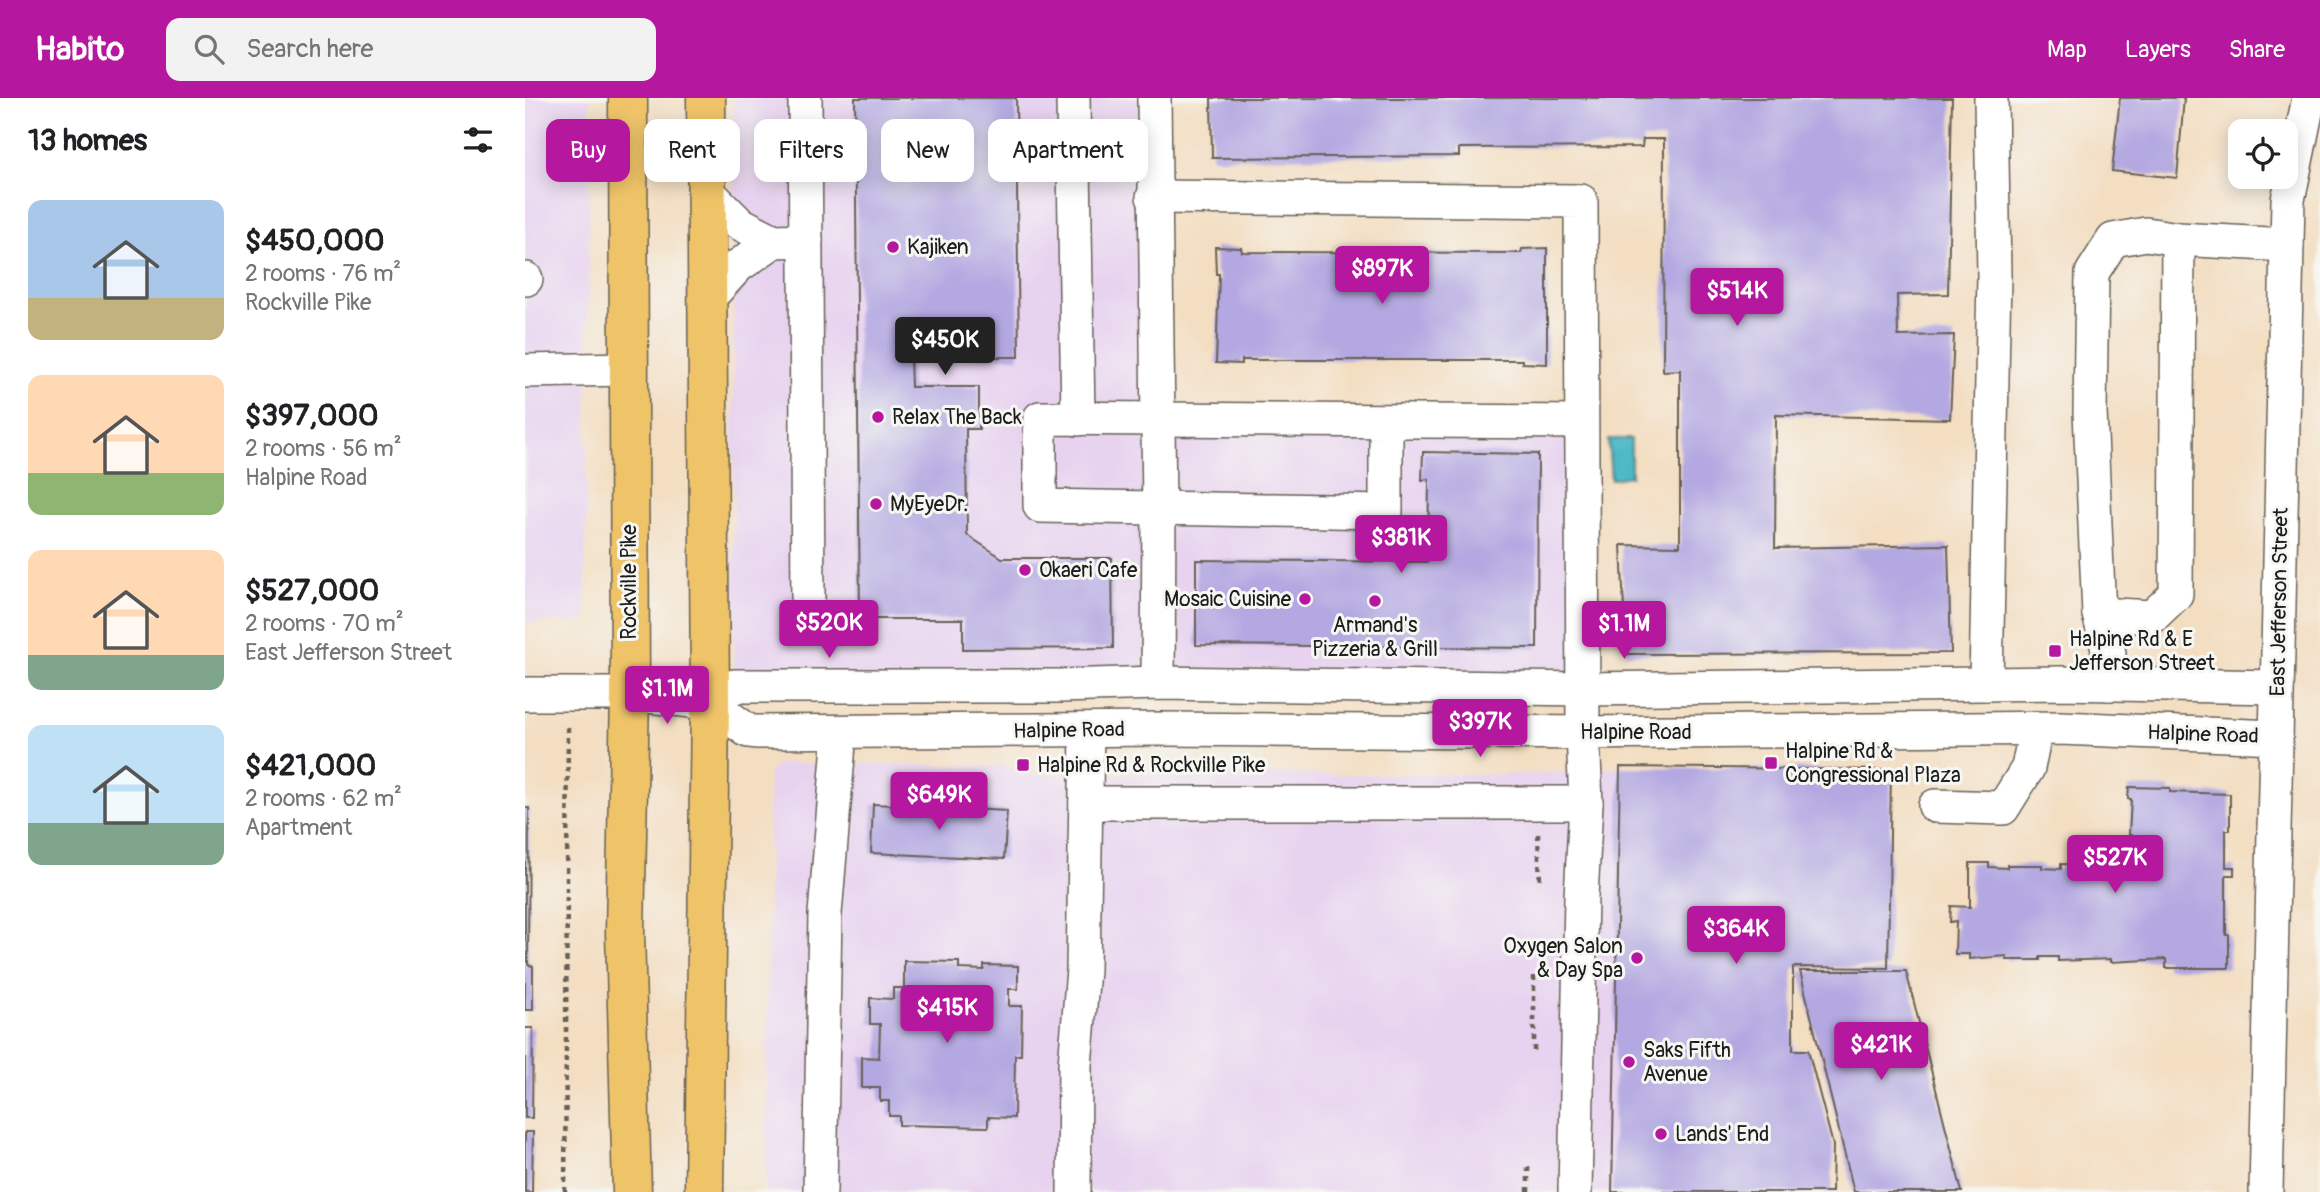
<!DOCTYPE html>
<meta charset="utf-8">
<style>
body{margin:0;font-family:Pangolin,sans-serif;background:#f2f2f2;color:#202124;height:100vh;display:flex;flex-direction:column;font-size:26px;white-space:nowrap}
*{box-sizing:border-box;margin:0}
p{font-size:23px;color:#757577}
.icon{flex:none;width:38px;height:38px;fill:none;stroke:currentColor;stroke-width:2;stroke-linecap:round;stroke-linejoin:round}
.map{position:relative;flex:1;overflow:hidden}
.sheet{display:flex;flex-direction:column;background:#fff;width:525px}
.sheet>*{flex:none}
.guide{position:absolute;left:21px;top:21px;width:665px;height:63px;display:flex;gap:14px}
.fabs{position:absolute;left:1703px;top:21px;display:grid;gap:14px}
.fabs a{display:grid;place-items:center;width:70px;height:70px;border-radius:14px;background:#fff;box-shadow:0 4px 18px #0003;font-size:35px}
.price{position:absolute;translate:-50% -60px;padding:0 16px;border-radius:7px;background:#b5179e;color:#fff;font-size:23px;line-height:46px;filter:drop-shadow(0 2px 4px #0008)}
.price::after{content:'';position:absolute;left:50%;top:42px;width:21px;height:16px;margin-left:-10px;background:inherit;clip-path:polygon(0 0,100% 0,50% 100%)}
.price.on{background:#222;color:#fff}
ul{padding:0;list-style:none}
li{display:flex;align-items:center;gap:21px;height:175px;padding:0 28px}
li span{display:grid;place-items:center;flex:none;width:196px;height:140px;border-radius:14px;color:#555}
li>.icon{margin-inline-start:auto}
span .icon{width:84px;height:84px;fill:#fffc;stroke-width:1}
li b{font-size:30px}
h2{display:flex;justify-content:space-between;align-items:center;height:84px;padding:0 28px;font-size:30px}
.pill{padding:0 24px;border-radius:14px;background:#fff;box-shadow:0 4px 18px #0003;font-size:24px;line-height:63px}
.pill.on{background:#b5179e;color:#fff}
header{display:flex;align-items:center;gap:42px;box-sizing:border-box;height:98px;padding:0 35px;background:#b5179e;color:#fff}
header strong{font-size:33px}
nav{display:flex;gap:38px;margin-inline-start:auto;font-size:24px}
.search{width:490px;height:63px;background:#f2f2f2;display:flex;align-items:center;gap:18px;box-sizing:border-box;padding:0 24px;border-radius:14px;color:#757577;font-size:26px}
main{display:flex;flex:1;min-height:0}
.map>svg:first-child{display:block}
.built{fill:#e7d2ef}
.water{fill:#4ab7c5;stroke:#336a70;stroke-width:2}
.building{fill:#b3a8e1}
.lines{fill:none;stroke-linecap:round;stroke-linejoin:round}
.minor-casing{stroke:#676056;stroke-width:36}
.major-casing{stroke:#676056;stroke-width:41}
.path{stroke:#676056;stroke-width:4.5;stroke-dasharray:5 5;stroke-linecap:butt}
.minor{stroke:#fff;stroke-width:33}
.major{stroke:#efc469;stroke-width:38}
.poi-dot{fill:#b5179e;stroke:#f6f6f2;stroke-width:2.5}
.labels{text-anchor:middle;stroke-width:6;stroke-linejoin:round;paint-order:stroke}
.poi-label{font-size:21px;fill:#1c1c1c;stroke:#f6f6f2;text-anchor:start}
.street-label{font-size:21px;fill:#1c1c1c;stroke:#f6f6f2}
</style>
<header>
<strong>Habito</strong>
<div class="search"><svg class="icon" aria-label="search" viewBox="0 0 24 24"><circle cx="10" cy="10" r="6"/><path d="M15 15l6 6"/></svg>Search here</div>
<nav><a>Map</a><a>Layers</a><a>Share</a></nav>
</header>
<main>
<section class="sheet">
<h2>13 homes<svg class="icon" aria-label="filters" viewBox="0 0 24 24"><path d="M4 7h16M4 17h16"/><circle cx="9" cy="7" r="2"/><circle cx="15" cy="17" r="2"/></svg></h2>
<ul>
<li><span style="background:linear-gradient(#a9c7e8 70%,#c2b280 0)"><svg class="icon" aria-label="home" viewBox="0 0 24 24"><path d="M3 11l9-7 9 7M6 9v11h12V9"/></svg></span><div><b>$450,000</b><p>2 rooms · 76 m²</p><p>Rockville Pike</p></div></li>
<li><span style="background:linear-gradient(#ffd9b3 70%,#8fb573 0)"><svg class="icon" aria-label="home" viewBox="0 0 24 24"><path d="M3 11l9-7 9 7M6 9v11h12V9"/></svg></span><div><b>$397,000</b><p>2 rooms · 56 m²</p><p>Halpine Road</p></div></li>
<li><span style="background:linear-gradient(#ffd9b3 75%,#7fa58c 0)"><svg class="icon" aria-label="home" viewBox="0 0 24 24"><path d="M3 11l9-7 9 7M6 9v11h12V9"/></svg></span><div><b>$527,000</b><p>2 rooms · 70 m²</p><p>East Jefferson Street</p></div></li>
<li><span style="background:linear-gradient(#bfe0f5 70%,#7fa58c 0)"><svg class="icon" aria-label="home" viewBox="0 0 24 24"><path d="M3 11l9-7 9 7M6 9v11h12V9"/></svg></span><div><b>$421,000</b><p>2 rooms · 62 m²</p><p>Apartment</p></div></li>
</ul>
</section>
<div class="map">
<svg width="1795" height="1094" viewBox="0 0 1795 1094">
<rect width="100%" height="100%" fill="#f6f6f2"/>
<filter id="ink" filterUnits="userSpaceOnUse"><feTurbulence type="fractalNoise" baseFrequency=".0143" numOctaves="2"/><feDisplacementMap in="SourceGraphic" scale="14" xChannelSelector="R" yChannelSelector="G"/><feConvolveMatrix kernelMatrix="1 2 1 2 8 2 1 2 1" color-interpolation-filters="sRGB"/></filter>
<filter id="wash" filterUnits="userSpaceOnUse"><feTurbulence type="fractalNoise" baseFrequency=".00686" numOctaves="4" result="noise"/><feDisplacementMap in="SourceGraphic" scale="28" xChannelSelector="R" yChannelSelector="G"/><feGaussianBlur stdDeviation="1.57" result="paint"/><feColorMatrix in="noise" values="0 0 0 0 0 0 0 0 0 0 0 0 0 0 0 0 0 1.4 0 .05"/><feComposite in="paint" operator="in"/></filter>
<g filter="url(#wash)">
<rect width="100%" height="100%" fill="#f3dec2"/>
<g class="built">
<path d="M0,0h65l-5,524h-60z"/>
<path d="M208,0h421l4,321 423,3 2,267 -849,-3z"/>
<path d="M254,665l227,3 16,9 511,-1 87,-7 271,3 -3,198 -95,-1v82l15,1 25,95 -1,47h-1066l3,-420z"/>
</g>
<path class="water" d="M1083,341h23v37l-20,3z"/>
<g id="blocks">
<g class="building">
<path d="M330,0h161l3,259h-109l1,30h68v42h-13l1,106 35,23h110l1,90 -150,1v-30h-103z"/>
<path d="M686,0h741l-4,196 -51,1 1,41 56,-1 -4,84 -174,-4 -1,133 173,-3 3,108 -325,1 -5,-109 59,1v-176l-17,1 1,-232h-21l-1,8 -183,1v8l-247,2z"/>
<path d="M1595,0h64l-7,80 -65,-7z"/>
<path d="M690,149l26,1 1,4 279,1 1,-4 25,-1v116l-25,-1v-3h-280v4l-26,-1 3,-89h-3z"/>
<path d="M898,354l115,2 -1,194 -341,-3v-85l232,2 1,-83 -7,1z"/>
<path d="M1095,669l271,3 -3,198 -95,-1v83h15l25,95 -1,47h-220z"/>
<path d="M1604,689l41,1v4l60,2v36h-4v37h8v8h-8v60h3v33h-63v-9l-55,3v-3l-53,2v-4h-18v3h-33v-4l-38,3v-5h-14l1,-33 -6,1 1,-16 19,1v-44h19v4l18,1v-3h35v3l19,1v-5l36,1 -1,5h20v-4l31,1 1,-17h-16v-15h-3l2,-36h-3z"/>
<path d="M348,706l134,7 -3,48 -133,-6z"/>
<path d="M0,710h4l-1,157 5,1v44h-8z"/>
<path d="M379,863l55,1v7l25,1v-5l34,1v23h-9v17h13l-1,49h-6l-1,63 -26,-1v10l-89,-2v-9h-10v-15h-9v-13h-18v-31l17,1 1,-34h-10v-26l23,1v-11h11z"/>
<path d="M1275,873h106l56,221h-108z"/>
<path d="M0,930h8l-1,90h-7z"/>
<path d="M0,1034h8l-1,60h-7z"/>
</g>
</g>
</g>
<g filter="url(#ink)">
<use href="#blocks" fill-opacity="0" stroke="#676056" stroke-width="2"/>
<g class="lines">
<g class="minor-casing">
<g id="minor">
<path d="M280,0l3,506"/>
<path d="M548,0l5,321"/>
<path d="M629,0l5,410 -1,175"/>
<path d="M549,63l80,2"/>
<path d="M181,92l33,33 35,18 32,-1"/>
<path d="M628,99l428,4 2,532 3,70 -5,94 -6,295"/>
<path d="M0,181h1"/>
<path d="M182,202l31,-34 36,-25"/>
<path d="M0,273l103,-2"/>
<path d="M861,323v91l-346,-6v-88c180,2 361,3 541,4"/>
<path d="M1574,516l53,3 24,-23 2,-355"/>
<path d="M1461,586l8,-409 -3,-177"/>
<path d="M1584,586v-31l-10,-39 -9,-202 2,-139 21,-33 33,-6 32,5 109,6"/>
<path d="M0,596h105l80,9 38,28 8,1 409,-3 418,4 477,-5 216,9"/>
<path d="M185,605l24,-17h326l98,-3 425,6 477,-6 217,4"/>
<path d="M561,705h500"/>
<path d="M1410,708l68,2 25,-40 8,-40"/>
<path d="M295,1094l5,-278 15,-182"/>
<path d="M549,1094l1,-127 8,-95 4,-239"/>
<path d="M1741,1094l22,-992 21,-102"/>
</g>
</g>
<g class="major-casing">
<g id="major">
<path d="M103,0l2,596 -5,238 7,260"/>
<path d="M179,1094l6,-489 -4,-605"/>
</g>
</g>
<g class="path">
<path d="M1013,736l2,48"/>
<path d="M1009,953v-78"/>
<path d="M40,1094l3,-468"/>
<path d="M1003,1094v-25"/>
</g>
<use href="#minor" class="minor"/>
<use href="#major" class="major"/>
</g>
</g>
<g class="poi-dot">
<circle cx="368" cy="149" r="7"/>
<circle cx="353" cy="319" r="7"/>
<circle cx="351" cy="406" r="7"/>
<circle cx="500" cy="472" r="7"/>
<circle cx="780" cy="501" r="7"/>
<circle cx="850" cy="503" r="7"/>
<rect x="1523" y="546" width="14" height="14" rx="3.5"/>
<rect x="1239" y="658" width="14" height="14" rx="3.5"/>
<rect x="491" y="660" width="14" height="14" rx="3.5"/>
<circle cx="1112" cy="860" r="7"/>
<circle cx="1104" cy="964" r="7"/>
<circle cx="1136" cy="1036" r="7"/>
</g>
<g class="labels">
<g class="poi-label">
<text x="382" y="156">Kajiken</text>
<text x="367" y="326">Relax The Back</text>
<text x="365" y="413">MyEyeDr.</text>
<text x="514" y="479">Okaeri Cafe</text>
<text x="766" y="508" text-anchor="end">Mosaic Cuisine</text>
<text x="850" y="534" text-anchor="middle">Armand's<tspan x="850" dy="24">Pizzeria &amp; Grill</tspan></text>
<text x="1544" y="548">Halpine Rd &amp; E<tspan x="1544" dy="24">Jefferson Street</tspan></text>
<text x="1260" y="660">Halpine Rd &amp;<tspan x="1260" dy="24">Congressional Plaza</tspan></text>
<text x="512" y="674">Halpine Rd &amp; Rockville Pike</text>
<text x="1098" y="855" text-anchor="end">Oxygen Salon<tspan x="1098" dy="24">&amp; Day Spa</tspan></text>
<text x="1118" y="959">Saks Fifth<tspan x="1118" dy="24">Avenue</tspan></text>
<text x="1150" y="1043">Lands' End</text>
</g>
<g class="street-label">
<text transform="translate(104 484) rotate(-90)" y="7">Rockville Pike</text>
<text transform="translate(1754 504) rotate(-89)" y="7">East Jefferson Street</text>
<text transform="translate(544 632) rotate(-1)" y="7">Halpine Road</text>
<text x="1111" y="641">Halpine Road</text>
<text transform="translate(1678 636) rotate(2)" y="7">Halpine Road</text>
</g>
</g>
</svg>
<div class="fabs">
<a><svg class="icon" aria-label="locate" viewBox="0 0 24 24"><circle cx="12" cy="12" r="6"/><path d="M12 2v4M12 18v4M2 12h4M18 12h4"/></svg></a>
</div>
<b class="price" style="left:857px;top:208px">$897K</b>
<b class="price" style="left:1212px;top:230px">$514K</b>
<b class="price on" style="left:420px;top:279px">$450K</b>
<b class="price" style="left:876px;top:477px">$381K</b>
<b class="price" style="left:304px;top:562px">$520K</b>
<b class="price" style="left:1099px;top:563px">$1.1M</b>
<b class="price" style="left:142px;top:628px">$1.1M</b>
<b class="price" style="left:955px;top:661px">$397K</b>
<b class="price" style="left:414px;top:734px">$649K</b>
<b class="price" style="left:1590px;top:797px">$527K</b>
<b class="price" style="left:1211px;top:868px">$364K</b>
<b class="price" style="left:422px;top:947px">$415K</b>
<b class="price" style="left:1356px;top:984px">$421K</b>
<div class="guide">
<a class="pill on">Buy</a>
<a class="pill">Rent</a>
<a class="pill">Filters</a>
<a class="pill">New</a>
<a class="pill">Apartment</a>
</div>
</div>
</main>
